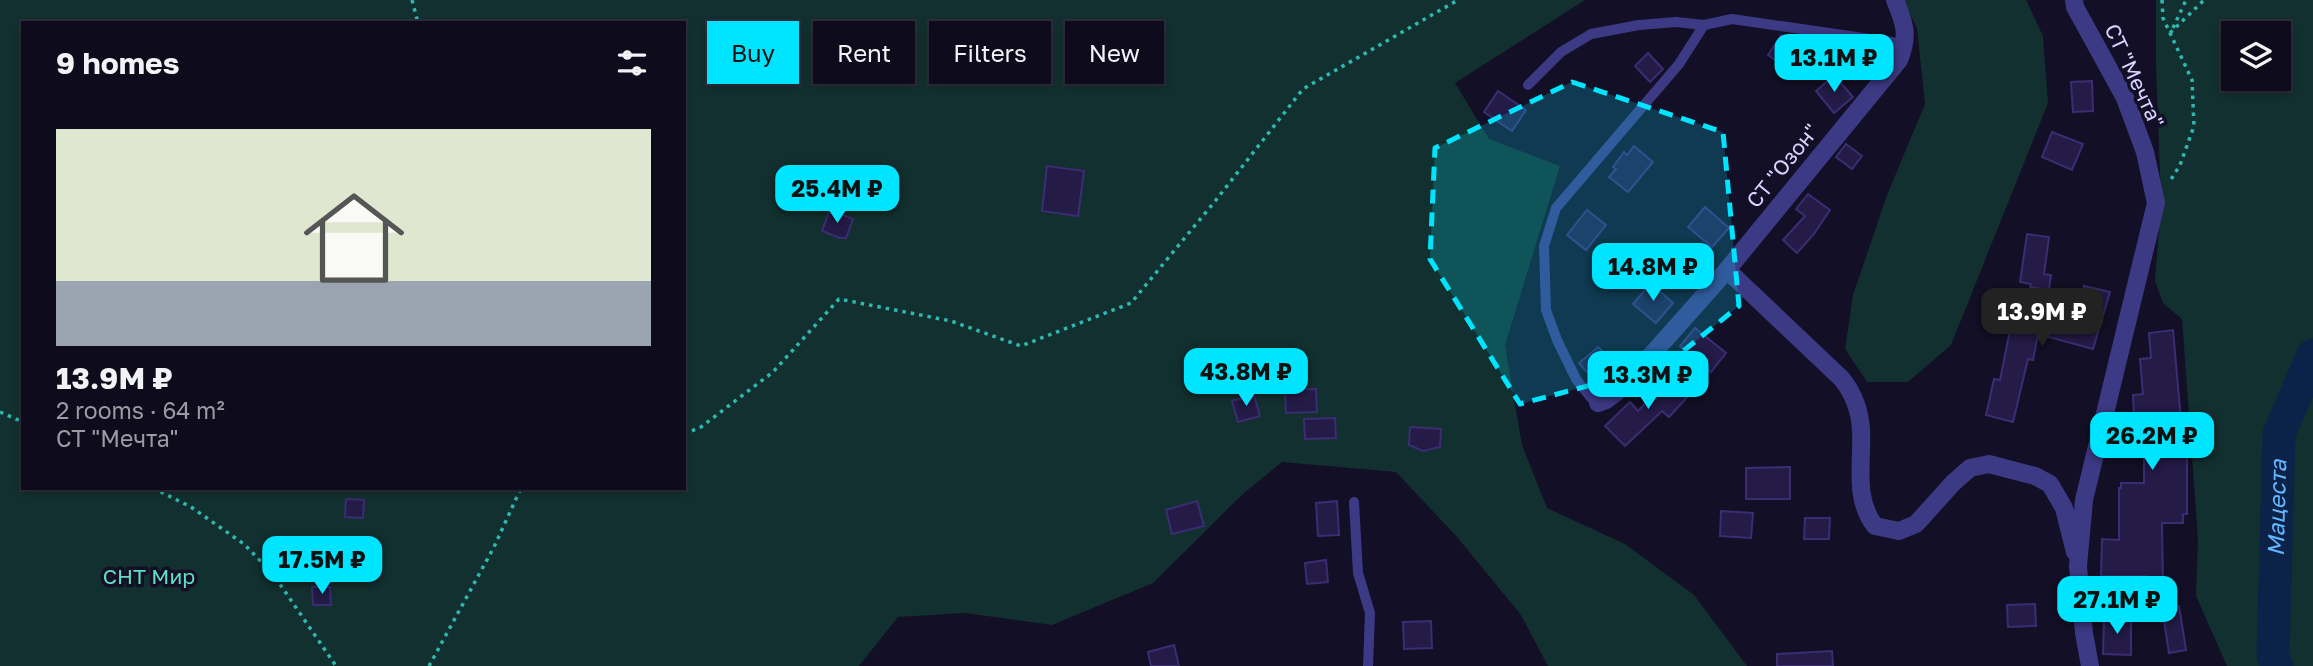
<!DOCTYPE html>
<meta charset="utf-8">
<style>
body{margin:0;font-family:"Golos Text",sans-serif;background:#171425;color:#f1f3f6;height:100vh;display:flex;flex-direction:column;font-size:26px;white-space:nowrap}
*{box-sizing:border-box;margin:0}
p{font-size:23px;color:#9b9ba3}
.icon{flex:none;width:38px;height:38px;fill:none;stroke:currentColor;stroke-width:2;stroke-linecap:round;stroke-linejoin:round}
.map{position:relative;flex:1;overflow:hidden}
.drawer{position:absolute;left:21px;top:21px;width:665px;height:469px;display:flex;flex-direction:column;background:#0e0b1c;border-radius:0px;box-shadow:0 4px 10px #0003,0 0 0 2px #2e2b3b}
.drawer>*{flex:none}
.hud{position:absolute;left:707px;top:21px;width:665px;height:63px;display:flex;gap:14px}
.fabs{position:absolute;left:2221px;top:21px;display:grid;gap:14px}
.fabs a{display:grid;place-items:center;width:70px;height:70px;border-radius:0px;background:#0e0b1c;box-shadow:0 4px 10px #0003,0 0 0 2px #2e2b3b;font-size:35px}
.price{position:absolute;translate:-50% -60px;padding:0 16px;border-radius:14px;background:#00e5ff;color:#111;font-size:23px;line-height:46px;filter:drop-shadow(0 2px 4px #0008)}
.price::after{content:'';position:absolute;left:50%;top:42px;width:21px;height:16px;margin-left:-10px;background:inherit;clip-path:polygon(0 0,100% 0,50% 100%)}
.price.active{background:#222;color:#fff}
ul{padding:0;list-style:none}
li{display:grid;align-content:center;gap:14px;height:371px;padding:0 35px}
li+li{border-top:2px solid #2e2b3b}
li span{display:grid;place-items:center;height:217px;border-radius:0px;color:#555}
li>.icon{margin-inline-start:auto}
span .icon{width:126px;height:126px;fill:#fffc;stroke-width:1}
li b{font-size:30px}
h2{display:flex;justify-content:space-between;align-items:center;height:84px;padding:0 35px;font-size:30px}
.chip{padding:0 24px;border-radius:0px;background:#0e0b1c;box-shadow:0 4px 10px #0003,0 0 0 2px #2e2b3b;font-size:24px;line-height:63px}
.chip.active{background:#00e5ff;color:#111}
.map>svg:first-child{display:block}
.green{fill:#12302f;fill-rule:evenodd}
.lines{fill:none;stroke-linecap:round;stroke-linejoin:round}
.river{stroke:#0c2248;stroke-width:33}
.building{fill:#241b47;stroke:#3b2d73;stroke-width:2}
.path{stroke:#2fb8b0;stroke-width:3.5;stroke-dasharray:3.5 5;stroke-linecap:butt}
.lane{stroke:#3d3a85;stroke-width:10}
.street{stroke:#3d3a85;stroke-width:18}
.marked{fill:#00e5ff;fill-opacity:0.2;stroke:#00e5ff;stroke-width:5;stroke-dasharray:14 9;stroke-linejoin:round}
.labels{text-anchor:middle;stroke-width:7;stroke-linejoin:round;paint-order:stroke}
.street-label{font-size:21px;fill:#d9d4ff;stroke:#130f26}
.park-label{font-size:21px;fill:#5fe0c0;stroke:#130f26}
.water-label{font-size:23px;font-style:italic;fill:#62b6ff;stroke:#130f26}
</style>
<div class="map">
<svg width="2313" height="666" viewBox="0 0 2313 666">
<rect width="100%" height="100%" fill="#130f26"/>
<g class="green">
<path d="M0,0h1585l-130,83 34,56 71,27 -55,179 17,100 25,63 78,36 69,51 53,71h-199l-27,-51 -64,-78 -61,-65 -114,-10 -38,31 -91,90 -101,42 -87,-12 -67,4 -39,49h-859zM23,23h661v465h-661z"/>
<path d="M1903,0h123l17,36 5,67 -97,242 -43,37h-41l-22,-33 8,-54 34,-100 38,-91 -8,-76z"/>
<path d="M2156,0h157v666h-86l-31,-70 2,-57 -16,-220 -19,-16 -8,-22 6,-79 -5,-137zM2233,33h45v46h-45z"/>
</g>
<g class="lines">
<path class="river" id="s1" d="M2277,666l-4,-10 6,-222 34,-79"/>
</g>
<g class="building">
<path d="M1781,35l24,17 -11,17h-6l-20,-14z"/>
<path d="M1648,53l15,16 -13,13 -15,-16z"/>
<path d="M1834,75l19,22 -19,16 -18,-22z"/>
<path d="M2092,81l1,30 -20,1 -2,-30z"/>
<path d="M1498,91l28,19 -14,21 -28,-19z"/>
<path d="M2052,132l31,12 -11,26 -30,-13z"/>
<path d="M1846,144l16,12 -10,13 -16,-12z"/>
<path d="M1634,146l19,16 -25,30 -19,-15 7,-8 -3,-2 11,-15 3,3z"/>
<path d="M1047,166l37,5 -6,45 -36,-5z"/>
<path d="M1808,194l22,16 -16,24 -17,19 -14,-13 22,-24 -9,-7z"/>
<path d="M1705,207l24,21 -17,19 -24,-20z"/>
<path d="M830,210l23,9 -7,19h-6l-18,-7z"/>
<path d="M1587,210l19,15 -20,25 -19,-15z"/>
<path d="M2027,234l22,3 -5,37 7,1 -2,15 -19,-3 1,-3 -11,-2z"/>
<path d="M1651,283l22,20 -17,20 -23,-19z"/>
<path d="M2084,286l26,6 -17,57 -55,-15 -5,26 -5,-1 -15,63 -27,-7 8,-36 6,1 13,-65 51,11 3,-10 8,2z"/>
<path d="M1695,328l31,25 -15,19 -31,-26z"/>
<path d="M2173,330l11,124h3v60h-4v9h-21l1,64h-17v-11h-45l1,-37 17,1v-52h2v-5h23v-50l-12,1 -2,-17h4l-1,-22 10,-1 -3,-35 11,-1 -2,-25z"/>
<path d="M1598,347l13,13 -20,17 -12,-14z"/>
<path d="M1674,377l17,16 -22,24 -7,-6 -37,35 -20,-20 25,-24 8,9 28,-30 2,2z"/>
<path d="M1316,389l1,23 -31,1 -1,-23z"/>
<path d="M1254,395l6,21 -22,6 -6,-21z"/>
<path d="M1335,418l1,20 -31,1 -1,-20z"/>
<path d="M1410,427l31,2 -1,18 -17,4 -14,-6z"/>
<path d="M1790,467v32h-44v-31z"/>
<path d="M346,499l18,1 -1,18 -18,-1z"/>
<path d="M1197,501l7,25 -32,8 -6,-24z"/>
<path d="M1337,501l2,34 -21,1 -2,-33z"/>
<path d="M1721,511l32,2 -2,25 -31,-2z"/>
<path d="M1805,518h25l-1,21h-25z"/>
<path d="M1326,560l2,22 -21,2 -2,-21z"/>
<path d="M312,587h18l1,18h-18z"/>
<path d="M2035,604l1,22 -28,1 -1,-22z"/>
<path d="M2179,606l7,44 -17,3 -7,-45z"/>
<path d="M2104,618h27v37l-28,-1z"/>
<path d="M1431,621l1,27 -28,1 -1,-27z"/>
<path d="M1174,645l5,21h-28l-3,-14z"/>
<path d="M1832,651l1,15h-56v-12z"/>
</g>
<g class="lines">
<g class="path">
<path d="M412,0l6,23"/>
<path d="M2162,0l1,18 29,62 2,46 -14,39 -10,16"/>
<path d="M2173,28l13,-28"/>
<path d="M2170,33l34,-33"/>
<path d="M0,412l23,10"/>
<path d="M684,434l17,-7 72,-55 66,-73 112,22 70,25 110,-43 85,-103 87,-111 155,-89"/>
<path d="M153,488l38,19 53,37 29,30 63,92"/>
<path d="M429,666l65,-119 27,-59"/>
</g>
<g class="lane">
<path d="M1528,85l33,-33 30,-18 48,-9 37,-3 28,3"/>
<path d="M1598,403l-7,-5 -15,-19 -19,-39 -11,-30 -2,-64 12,-38 123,-144 25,-39 28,-6 173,25"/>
<path d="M1354,502l4,71 12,40 -2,53"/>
</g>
<g class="street">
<path d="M2074,0l1,7 50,91 20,54 11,51 -72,297 -6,66 6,67 6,33"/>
<path d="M1727,270l115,109c11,14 18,32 19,51 2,32 -8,68 14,96l24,5 17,-7 37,-41 17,-15 19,-4 46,12 15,8 14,24 11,44"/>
<path d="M1598,403l8,-3 16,-12 105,-118 172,-210c10,-24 6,-36 -4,-60"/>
</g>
</g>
<path class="marked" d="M1572,82l151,50 16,174 -73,59 -146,39 -90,-145 5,-111z"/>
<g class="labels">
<g class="street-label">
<text transform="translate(2134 76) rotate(65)" y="7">СТ "Мечта"</text>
<text transform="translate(1783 166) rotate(-51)" y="7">СТ "Озон"</text>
</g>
<g class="park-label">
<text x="149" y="584">СНТ Мир</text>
</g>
<g class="water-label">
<text dy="8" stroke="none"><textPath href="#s1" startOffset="159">Мацеста</textPath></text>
</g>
</g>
</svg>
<div class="fabs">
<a><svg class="icon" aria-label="layers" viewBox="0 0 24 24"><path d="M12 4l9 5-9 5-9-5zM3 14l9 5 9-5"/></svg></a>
</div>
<b class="price" style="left:1834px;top:94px">13.1M ₽</b>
<b class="price" style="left:837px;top:225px">25.4M ₽</b>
<b class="price" style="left:1653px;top:303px">14.8M ₽</b>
<b class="price active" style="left:2042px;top:348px">13.9M ₽</b>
<b class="price" style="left:1246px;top:408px">43.8M ₽</b>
<b class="price" style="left:1648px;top:411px">13.3M ₽</b>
<b class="price" style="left:2152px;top:472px">26.2M ₽</b>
<b class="price" style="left:322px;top:596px">17.5M ₽</b>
<b class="price" style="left:2117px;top:636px">27.1M ₽</b>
<div class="hud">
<a class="chip active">Buy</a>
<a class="chip">Rent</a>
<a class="chip">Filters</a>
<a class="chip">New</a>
</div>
<section class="drawer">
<h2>9 homes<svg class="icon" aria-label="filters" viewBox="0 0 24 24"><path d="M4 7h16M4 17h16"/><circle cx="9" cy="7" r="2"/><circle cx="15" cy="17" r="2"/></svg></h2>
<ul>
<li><span style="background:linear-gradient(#dfe7d0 70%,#9aa5b1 0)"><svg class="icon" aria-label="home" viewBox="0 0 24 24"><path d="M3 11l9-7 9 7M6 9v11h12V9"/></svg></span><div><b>13.9M ₽</b><p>2 rooms · 64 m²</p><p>СТ &quot;Мечта&quot;</p></div></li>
</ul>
</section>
</div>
